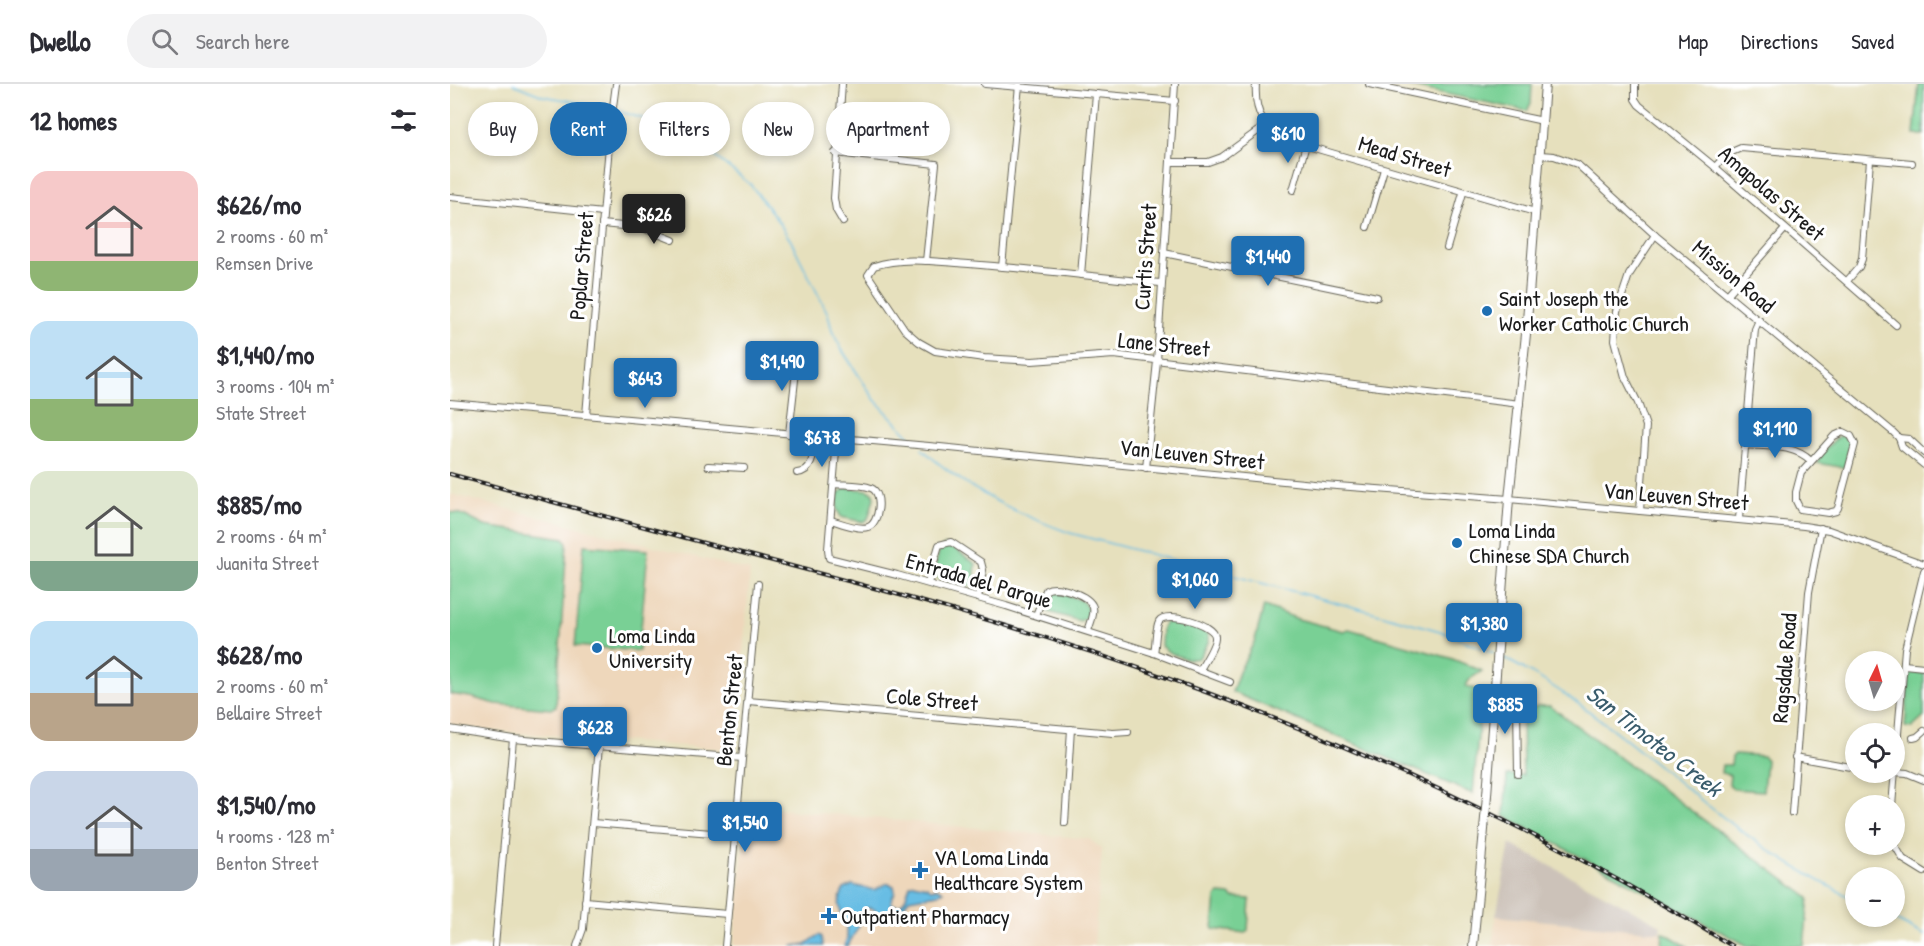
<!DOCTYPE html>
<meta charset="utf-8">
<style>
body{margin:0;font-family:"Patrick Hand",sans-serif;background:#f2f2f3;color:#2b2b33;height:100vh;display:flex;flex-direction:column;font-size:22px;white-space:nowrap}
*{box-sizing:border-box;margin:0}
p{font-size:20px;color:#7c7c81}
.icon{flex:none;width:33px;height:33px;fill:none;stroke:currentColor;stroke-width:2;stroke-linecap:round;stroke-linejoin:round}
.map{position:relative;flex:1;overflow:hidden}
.drawer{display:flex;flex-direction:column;background:#fff;width:450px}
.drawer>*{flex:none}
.hud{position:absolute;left:18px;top:18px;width:570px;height:54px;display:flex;gap:12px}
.needle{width:39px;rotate:5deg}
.fabs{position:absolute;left:1395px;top:567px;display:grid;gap:12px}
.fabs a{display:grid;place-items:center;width:60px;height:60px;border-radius:50%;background:#fff;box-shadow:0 3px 9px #0003;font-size:30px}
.price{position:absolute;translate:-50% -51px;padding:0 14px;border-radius:6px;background:#1f6fb2;color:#fff;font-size:20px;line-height:39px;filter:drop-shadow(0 2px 3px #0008)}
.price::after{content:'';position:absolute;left:50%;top:36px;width:18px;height:14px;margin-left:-9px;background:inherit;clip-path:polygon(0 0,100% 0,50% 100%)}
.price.on{background:#222;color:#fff}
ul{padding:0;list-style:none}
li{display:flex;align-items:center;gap:18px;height:150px;padding:0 30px}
li span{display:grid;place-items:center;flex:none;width:168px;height:120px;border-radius:18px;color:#555}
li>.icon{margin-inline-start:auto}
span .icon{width:72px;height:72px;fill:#fffc;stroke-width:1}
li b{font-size:26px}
h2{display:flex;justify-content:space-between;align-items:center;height:72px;padding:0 30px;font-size:26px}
.tag{padding:0 21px;border-radius:27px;background:#fff;box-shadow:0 3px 9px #0003;font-size:21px;line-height:54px}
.tag.on{background:#1f6fb2;color:#fff}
header{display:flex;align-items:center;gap:36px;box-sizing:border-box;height:84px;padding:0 30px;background:#fff;border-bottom:2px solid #e1e1e2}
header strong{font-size:28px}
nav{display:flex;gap:33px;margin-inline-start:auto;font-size:21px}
.search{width:420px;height:54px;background:#f2f2f3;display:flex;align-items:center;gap:15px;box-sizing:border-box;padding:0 21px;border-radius:33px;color:#7c7c81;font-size:22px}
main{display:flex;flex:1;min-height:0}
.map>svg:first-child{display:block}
.built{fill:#eed7bb}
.industrial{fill:#ccc2b9}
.green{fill:#79d095;stroke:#4a7658;stroke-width:1.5}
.water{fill:#68bde4;stroke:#426c80;stroke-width:1.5}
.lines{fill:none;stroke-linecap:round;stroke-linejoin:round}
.stream{stroke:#68bde4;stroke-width:1.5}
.minor-casing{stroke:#636154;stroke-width:8}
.major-casing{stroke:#636154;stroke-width:10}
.minor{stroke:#fff;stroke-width:6}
.major{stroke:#fff;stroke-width:8}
.rail-casing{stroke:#1c1c1c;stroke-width:4}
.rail{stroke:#fff;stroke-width:1.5;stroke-dasharray:4.5;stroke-linecap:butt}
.major-bridge-casing{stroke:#636154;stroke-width:10;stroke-linecap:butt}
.major-bridge{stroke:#fff;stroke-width:8}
.poi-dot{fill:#1f6fb2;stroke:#fff;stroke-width:2}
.labels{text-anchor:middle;stroke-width:6;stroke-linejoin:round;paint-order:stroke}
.street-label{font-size:22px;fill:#1c1c1c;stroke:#fff}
.poi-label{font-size:22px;fill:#1c1c1c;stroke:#fff;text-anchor:start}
.water-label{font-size:24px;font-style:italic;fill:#3a5c6c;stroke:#fff}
</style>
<header>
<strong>Dwello</strong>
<div class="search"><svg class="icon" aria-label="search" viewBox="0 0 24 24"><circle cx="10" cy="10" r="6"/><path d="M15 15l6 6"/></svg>Search here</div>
<nav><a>Map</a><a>Directions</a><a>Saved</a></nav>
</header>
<main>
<section class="drawer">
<h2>12 homes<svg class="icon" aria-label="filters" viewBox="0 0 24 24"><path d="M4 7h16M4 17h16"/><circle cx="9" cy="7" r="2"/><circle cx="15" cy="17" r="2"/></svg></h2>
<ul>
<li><span style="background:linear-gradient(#f6c9c9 75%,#8fb573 0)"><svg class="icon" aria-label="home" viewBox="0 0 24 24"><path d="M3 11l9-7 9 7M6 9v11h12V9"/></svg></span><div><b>$626/mo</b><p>2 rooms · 60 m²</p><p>Remsen Drive</p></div></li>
<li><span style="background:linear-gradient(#bfe0f5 65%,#8fb573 0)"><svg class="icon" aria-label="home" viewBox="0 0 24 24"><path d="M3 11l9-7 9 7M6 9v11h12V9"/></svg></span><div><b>$1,440/mo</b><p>3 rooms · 104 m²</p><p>State Street</p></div></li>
<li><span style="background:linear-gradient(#dfe7d0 75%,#7fa58c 0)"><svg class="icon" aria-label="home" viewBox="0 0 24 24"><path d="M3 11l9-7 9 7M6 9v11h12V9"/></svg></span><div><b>$885/mo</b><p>2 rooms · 64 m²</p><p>Juanita Street</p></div></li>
<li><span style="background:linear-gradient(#bfe0f5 60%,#b9a48a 0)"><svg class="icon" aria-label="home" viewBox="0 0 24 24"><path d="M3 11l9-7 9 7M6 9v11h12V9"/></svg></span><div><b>$628/mo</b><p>2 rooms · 60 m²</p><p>Bellaire Street</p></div></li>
<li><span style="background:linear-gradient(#c9d6e8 65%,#9aa5b1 0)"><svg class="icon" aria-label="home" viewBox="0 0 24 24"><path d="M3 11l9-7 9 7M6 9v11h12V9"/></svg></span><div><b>$1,540/mo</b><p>4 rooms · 128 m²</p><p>Benton Street</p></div></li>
</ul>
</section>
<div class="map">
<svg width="1474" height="862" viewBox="0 0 1474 862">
<rect width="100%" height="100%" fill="#fff"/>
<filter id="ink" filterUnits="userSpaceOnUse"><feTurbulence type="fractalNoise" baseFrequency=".0167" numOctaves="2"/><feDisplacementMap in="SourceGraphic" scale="12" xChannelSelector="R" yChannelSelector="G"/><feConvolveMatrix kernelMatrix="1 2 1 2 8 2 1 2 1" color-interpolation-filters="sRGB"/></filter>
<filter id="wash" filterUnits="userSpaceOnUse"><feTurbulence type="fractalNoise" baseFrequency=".008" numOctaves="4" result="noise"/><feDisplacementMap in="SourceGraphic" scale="24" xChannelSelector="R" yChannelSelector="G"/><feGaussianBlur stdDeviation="1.35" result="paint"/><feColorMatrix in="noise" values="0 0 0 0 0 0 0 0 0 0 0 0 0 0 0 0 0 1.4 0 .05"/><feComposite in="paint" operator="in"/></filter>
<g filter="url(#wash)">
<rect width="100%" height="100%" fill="#e6e0bd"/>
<g class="built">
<path d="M0,410l300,77 -15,179 -250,-20 -35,-6z"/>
<path d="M297,722l342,33 13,10 -8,97h-360z"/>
<path d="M1046,832l167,16 -1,14h-170z"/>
</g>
<path class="industrial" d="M1060,760l151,81 -1,7 -164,-16z"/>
<g class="green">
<path d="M949,0h133l-1,19 -4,8z"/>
<path d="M1469,0h5v51h-10z"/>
<path d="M1392,351l6,3 3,4 -6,26 -28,-5c4,-10 15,-23 25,-28z"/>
<path d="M395,404l23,2 5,3 1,5 -6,21 -5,3 -22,-5 -4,-8 1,-15z"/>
<path d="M0,428l11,2 24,12 79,12 3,5 -11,163 -5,3 -55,-5 -26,-7 -20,-3z"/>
<path d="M134,461l64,5 -9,101 -64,-5z"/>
<path d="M494,461l7,1 25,18 -2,18 -6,5 -29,-8 -5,-7 5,-21z"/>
<path d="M608,508c15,6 31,6 30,25l-8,4 -31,-9 -5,-6c3,-8 4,-13 14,-14z"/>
<path d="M814,522l34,13 45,12 6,-2 101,29 32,13 -12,8 -5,8 17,3 -9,104 -241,-102 7,-20 16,-32z"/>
<path d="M715,538h7l32,7 5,7v5l-10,17c-11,4 -30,-4 -38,-12l1,-19z"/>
<path d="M1459,588l15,1v44l-12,11 -7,-1z"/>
<path d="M1088,622h12l259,192 -5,48h-56l-244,-130 3,-41h16l-1,-63z"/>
<path d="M1285,670l28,2 3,4 -3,31 -30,-2 -4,-5 1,-9 -9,-2 1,-8h9l1,-8z"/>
<path d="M769,810l11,1 3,3 17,1 -2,31 -3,3 -32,-4 3,-32z"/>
<path d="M1213,848l24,14h-25z"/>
</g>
<g class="water">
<path d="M438,799l6,3 1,6 -4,9 1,3 8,1 5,-6 5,-14 4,-2 13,3 4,3 7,-1 5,3 -5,3 -29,5c-9,13 -14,14 -30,15 -6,-7 -10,-8 -18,-3 1,16 -7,21 -13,35h-4c1,-3 3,-6 3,-9 3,-17 -16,-26 -3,-48l8,-4 22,5z"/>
<path d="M369,851l3,2 1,9h-31l14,-2z"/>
</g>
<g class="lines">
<g class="stream">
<path d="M63,0l30,12 68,12"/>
<path d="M165,26l39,12 46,23 50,39 24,31 17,26 37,73 4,17 10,19 33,50 39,41"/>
<path d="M472,365c43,40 93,64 148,84l310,81 60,17 54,22"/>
<path d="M1051,573c95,46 169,125 256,185 31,22 65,41 99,58"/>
<path d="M1438,832l36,19"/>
</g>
</g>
</g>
<g filter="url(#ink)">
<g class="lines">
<g class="minor-casing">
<g id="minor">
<path d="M392,0l-8,114 2,12 7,12"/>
<path d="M535,0l190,17"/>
<path d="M806,0c-2,31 8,43 34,57l245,71"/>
<path d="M919,0l174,37"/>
<path d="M1185,0v15l4,6 76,62 181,158"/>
<path d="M385,69l101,11 -10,97"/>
<path d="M1090,71l14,1 23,8 78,71 238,197 6,6 3,9 22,18"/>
<path d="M720,78h38l14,-5 44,-32"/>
<path d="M1265,83l12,-13 14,-6 171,15"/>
<path d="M843,106l13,-45"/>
<path d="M0,113l153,16"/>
<path d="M152,140l41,4 30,12"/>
<path d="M917,143l17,-58"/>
<path d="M997,164l16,-55"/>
<path d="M714,169l213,44"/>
<path d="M552,183l17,-182"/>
<path d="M631,191l15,-181"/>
<path d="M1397,197l12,-14 3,-8 8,-99"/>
<path d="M711,199c-64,-6 -128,-14 -192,-19 -31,-2 -65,-8 -95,2l-6,9 37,55 14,12 16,9 49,7 48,3 82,-6 406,49"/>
<path d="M1278,210l57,-65"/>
<path d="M0,319l490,44 384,38 185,14 295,27 25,4 95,34"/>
<path d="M136,331l25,-293 5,-38"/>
<path d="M1393,348l8,4 4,8 -17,64 -2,3 -8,2 -28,-4 -4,-8v-9l5,-19 33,-37z"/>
<path d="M339,350l9,-81"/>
<path d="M1449,354l10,1 15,14"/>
<path d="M387,355l-9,110 1,9 68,17 109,31 148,47 76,29"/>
<path d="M1295,361c22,2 49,-1 66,16"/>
<path d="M258,382l36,2"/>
<path d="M696,384l11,-107 18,-277"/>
<path d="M347,389c18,-2 16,-21 17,-36"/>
<path d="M1190,427l6,-85 -8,-23 -13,-26 -10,-37 2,-29 12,-36 26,-40"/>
<path d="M1289,435l16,-190 4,-9"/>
<path d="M381,436c10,3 27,10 37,7 11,-3 16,-34 3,-39 -10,-4 -26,-3 -37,-4"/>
<path d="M478,499l11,-38 12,-3 30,20 2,8 -5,28"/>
<path d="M586,531l10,-25c11,-6 43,5 47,17 2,8 -3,17 -5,24"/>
<path d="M704,569c2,-9 1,-24 5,-32 7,-11 56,3 56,16 1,8 -11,25 -15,33"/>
<path d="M1454,581l20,2"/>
<path d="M1044,610c9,2 18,3 23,11l1,69"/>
<path d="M298,617l365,32 15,-1"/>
<path d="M0,645l63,10 229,19"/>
<path d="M1463,654l4,-1 7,-6"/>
<path d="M1345,673l61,11"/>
<path d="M1444,688l13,1 17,7"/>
<path d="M1442,722l13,-157 19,-78"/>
<path d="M1342,729l17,-221 12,-64"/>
<path d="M143,739l142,12"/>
<path d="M615,739l6,-94"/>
<path d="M1444,760l9,15 21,13"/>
<path d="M135,817l142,13"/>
<path d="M45,862l18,-207"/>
<path d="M127,862l6,-17 16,-183"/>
<path d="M275,862l33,-362"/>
</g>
</g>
<g class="major-casing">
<g id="major">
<path d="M1037,711l22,-296 17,-165 19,-250"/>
<path d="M1023,862l10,-105"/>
</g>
</g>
<use href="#minor" class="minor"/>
<use href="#major" class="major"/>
<g class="rail-casing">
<path id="rail" d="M0,390c100,27 200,55 300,81 126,33 253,67 377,109 210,72 416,166 605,282"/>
</g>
<use href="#rail" class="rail"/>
<g class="major-bridge-casing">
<path id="major-bridge" d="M1033,757l4,-46"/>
</g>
<use href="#major-bridge" class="major-bridge"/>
</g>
</g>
<g class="poi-dot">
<circle cx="1037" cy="227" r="6"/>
<circle cx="1007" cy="459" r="6"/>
<circle cx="147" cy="564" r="6"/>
<path d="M467 777h6v6h6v6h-6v6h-6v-6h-6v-6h6z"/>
<path d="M376 823h6v6h6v6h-6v6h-6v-6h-6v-6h6z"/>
</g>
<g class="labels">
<g class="street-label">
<text transform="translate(955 72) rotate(17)" y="8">Mead Street</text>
<text transform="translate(1322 109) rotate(41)" y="8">Amapolas Street</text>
<text transform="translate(695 173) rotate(-86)" y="8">Curtis Street</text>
<text transform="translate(131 182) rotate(-85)" y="8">Poplar Street</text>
<text transform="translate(1284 192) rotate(40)" y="8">Mission Road</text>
<text transform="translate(714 260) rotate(6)" y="8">Lane Street</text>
<text transform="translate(742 370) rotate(6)" y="8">Van Leuven Street</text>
<text transform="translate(1226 412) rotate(5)" y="8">Van Leuven Street</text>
<text transform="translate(529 496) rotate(16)" y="8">Entrada del Parque</text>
<text transform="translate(1334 584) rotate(-85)" y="8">Ragsdale Road</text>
<text transform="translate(482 615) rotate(5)" y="8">Cole Street</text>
<text transform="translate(279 626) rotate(-84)" y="8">Benton Street</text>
</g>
<g class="poi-label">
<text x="1049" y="222">Saint Joseph the<tspan x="1049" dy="25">Worker Catholic Church</tspan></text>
<text x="1019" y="454">Loma Linda<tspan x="1019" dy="25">Chinese SDA Church</tspan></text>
<text x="159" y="559">Loma Linda<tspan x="159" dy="25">University</tspan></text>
<text x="484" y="781">VA Loma Linda<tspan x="484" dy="25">Healthcare System</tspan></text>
<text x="391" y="840">Outpatient Pharmacy</text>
</g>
<g class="water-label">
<text transform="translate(1204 657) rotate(38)" y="8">San Timoteo Creek</text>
</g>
</g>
</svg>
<div class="fabs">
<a><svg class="needle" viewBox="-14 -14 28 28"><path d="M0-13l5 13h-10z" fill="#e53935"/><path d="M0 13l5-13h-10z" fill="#7c7c81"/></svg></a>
<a><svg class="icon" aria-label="locate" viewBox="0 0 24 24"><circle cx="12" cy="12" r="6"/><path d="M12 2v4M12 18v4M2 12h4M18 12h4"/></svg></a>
<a>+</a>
<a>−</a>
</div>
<b class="price" style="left:838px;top:80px">$610</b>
<b class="price on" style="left:204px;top:161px">$626</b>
<b class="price" style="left:818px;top:203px">$1,440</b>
<b class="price" style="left:332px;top:308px">$1,490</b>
<b class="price" style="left:195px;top:325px">$643</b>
<b class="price" style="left:1325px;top:375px">$1,110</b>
<b class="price" style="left:372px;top:384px">$678</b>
<b class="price" style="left:745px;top:526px">$1,060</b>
<b class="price" style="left:1034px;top:570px">$1,380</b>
<b class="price" style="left:1055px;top:651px">$885</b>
<b class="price" style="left:145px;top:674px">$628</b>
<b class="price" style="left:295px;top:769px">$1,540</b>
<div class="hud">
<a class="tag">Buy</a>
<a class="tag on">Rent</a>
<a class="tag">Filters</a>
<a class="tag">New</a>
<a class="tag">Apartment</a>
</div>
</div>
</main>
